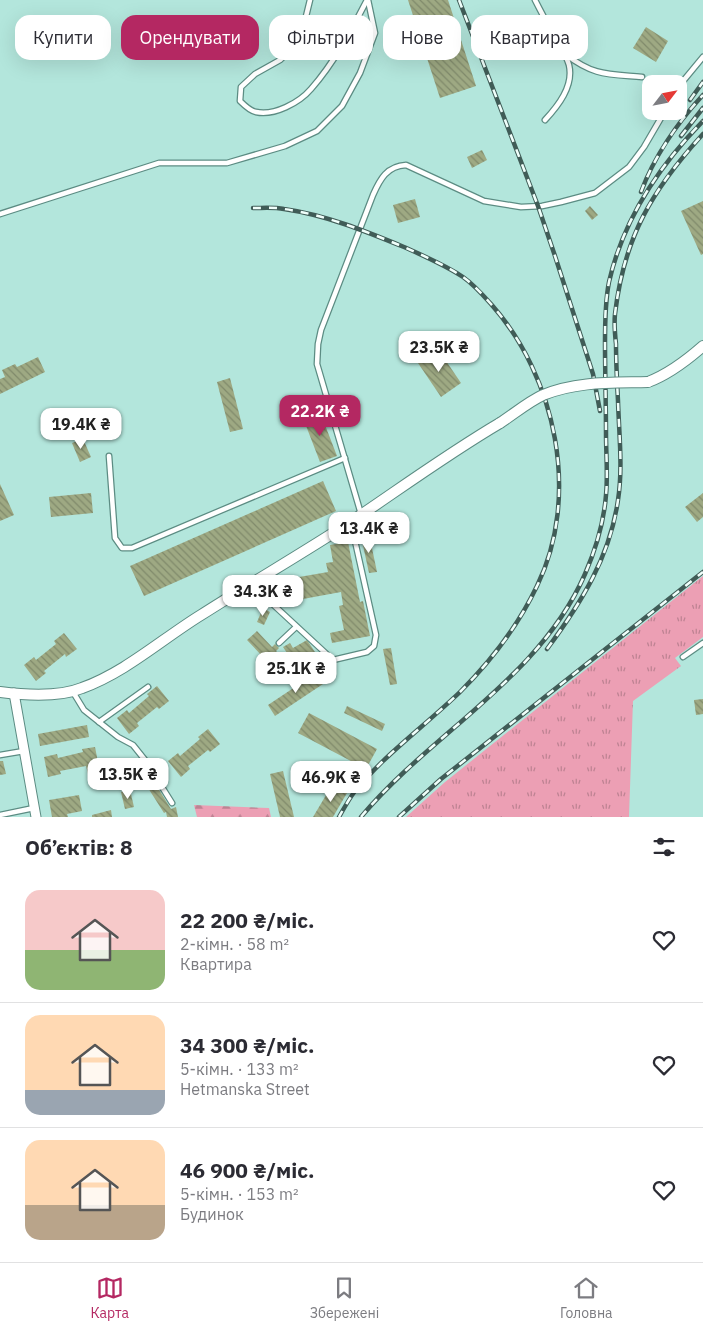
<!DOCTYPE html>
<html lang="uk">
<meta charset="utf-8">
<style>
body{margin:0;font-family:"IBM Plex Sans",sans-serif;background:#f2f2f3;color:#2b2b33;height:100vh;display:flex;flex-direction:column;font-size:19px;white-space:nowrap}
*{box-sizing:border-box;margin:0}
p{font-size:16px;color:#7c7c81}
.icon{flex:none;width:28px;height:28px;fill:none;stroke:currentColor;stroke-width:2;stroke-linecap:round;stroke-linejoin:round}
.map{position:relative;height:817px;overflow:hidden}
.panel{display:flex;flex-direction:column;background:#fff;flex:1}
.panel>*{flex:none}
.banner{position:absolute;left:15px;top:15px;width:674px;height:45px;display:flex;gap:10px}
.needle{width:32px;rotate:58deg}
.tools{position:absolute;left:642px;top:75px;display:grid;gap:10px}
.tools a{display:grid;place-items:center;width:45px;height:45px;border-radius:10px;background:#fff;box-shadow:0 5px 20px #0002;font-size:25px}
.price{position:absolute;translate:-50% -42px;padding:0 11px;border-radius:10px;background:#fff;color:#222;font-size:16px;line-height:32px;filter:drop-shadow(0 1px 2px #0008)}
.price::after{content:'';position:absolute;left:50%;top:30px;width:15px;height:11px;margin-left:-8px;background:inherit;clip-path:polygon(0 0,100% 0,50% 100%)}
.price.selected{background:#b42862;color:#fff}
ul{padding:0;list-style:none}
li{display:flex;align-items:center;gap:15px;height:125px;padding:0 25px}
li+li{border-top:1px solid #e1e1e2}
li span{display:grid;place-items:center;flex:none;width:140px;height:100px;border-radius:15px;color:#555}
li>.icon{margin-inline-start:auto}
span .icon{width:60px;height:60px;fill:#fffc;stroke-width:1}
li b{font-size:21px}
h2{display:flex;justify-content:space-between;align-items:center;height:60px;padding:0 25px;font-size:21px}
.tag{padding:0 18px;border-radius:15px;background:#fff;box-shadow:0 5px 20px #0002;font-size:18px;line-height:45px}
.tag.selected{background:#b42862;color:#fff}
.dock{display:flex;justify-content:space-around;align-items:center;height:70px;border-top:1px solid #e1e1e2;background:#fff;font-size:14px;color:#7c7c81}
.dock a{display:grid;justify-items:center;gap:2px}
.dock .selected{color:#b42862}
.map>svg:first-child{display:block}
.grass{fill:url(#grass-tufts)}
.forest{fill:url(#forest-firs)}
.building{fill:url(#building-back-hatch)}
.lines{fill:none;stroke-linecap:round;stroke-linejoin:round}
.service-casing{stroke:#5c8c83;stroke-width:7}
.minor-casing{stroke:#5c8c83;stroke-width:11}
.tertiary-casing{stroke:#5c8c83;stroke-width:12}
.service{stroke:#fff;stroke-width:4.5}
.minor{stroke:#fff;stroke-width:9}
.tertiary{stroke:#fff;stroke-width:10}
.rail-casing{stroke:#405c57;stroke-width:4.5}
.rail{stroke:#f0fffb;stroke-width:2.5;stroke-dasharray:8;stroke-linecap:butt}
.tertiary-bridge-casing{stroke:#5c8c83;stroke-width:12;stroke-linecap:butt}
.tertiary-bridge{stroke:#fff;stroke-width:10}
</style>
<div class="map">
<svg width="703" height="817" viewBox="0 0 703 817">
<defs>
<pattern id="grass-tufts" width="24" height="20" patternUnits="userSpaceOnUse" patternTransform="scale(1.25)"><rect width="24" height="20" fill="#ec9fb4"/><path d="M3 7l-1-3M5 7V3M7 7l1-3M15 17l-1-3M17 17v-4M19 17l1-3" fill="none" stroke="#be8292"/></pattern>
<pattern id="forest-firs" width="22" height="20" patternUnits="userSpaceOnUse" patternTransform="scale(1.25)"><rect width="22" height="20" fill="#ec9fb4"/><path d="M5 1l3.5 6h-7zM16 11l3.5 6h-7z" fill="#be8292"/></pattern>
<pattern id="building-back-hatch" width="6" height="6" patternUnits="userSpaceOnUse" patternTransform="scale(1.25)"><rect width="6" height="6" fill="#9ea983"/><path d="M-1 5l2 2M0 0l6 6M5-1l2 2" fill="none" stroke="#808a6b"/></pattern>
</defs>
<rect width="100%" height="100%" fill="#b3e6dc"/>
<path class="grass" d="M703,576v61l-28,21 6,8 -48,35 -4,116h-223l39,-35z"/>
<path class="forest" d="M194,805l75,3 2,9h-74z"/>
<g class="building">
<path d="M408,0h40l28,86 -36,12z"/>
<path d="M646,27l22,14 -12,21 -23,-14z"/>
<path d="M482,150l5,10 -15,8 -5,-11z"/>
<path d="M415,199l5,18 -22,6 -5,-18z"/>
<path d="M703,201v53l-2,1 -20,-44z"/>
<path d="M590,206l8,9 -6,5 -7,-9z"/>
<path d="M438,349l23,34 -20,14 -23,-34z"/>
<path d="M38,357l7,15 -45,22v-15l5,-2 -3,-7 13,-6 2,3z"/>
<path d="M230,378l13,51 -13,3 -13,-50z"/>
<path d="M320,412l17,44 -17,6 -17,-44z"/>
<path d="M83,439l8,18 -11,5 -8,-19z"/>
<path d="M323,481l13,30 -192,85 -14,-30z"/>
<path d="M0,484l14,31 -14,6z"/>
<path d="M91,493l2,20 -42,4 -2,-20z"/>
<path d="M703,493v24l-6,5 -12,-15z"/>
<path d="M369,534l8,38 -8,1 -8,-37z"/>
<path d="M348,542l12,60 3,-1 7,35 -38,7 -2,-10 14,-3 -5,-24 4,-1 -2,-13 -38,7 -4,-22 29,-5 -2,-9 7,-1 -3,-17z"/>
<path d="M263,608l7,4 -6,13 -7,-3z"/>
<path d="M257,631l15,16 3,-3 4,4 -3,3 6,6 5,-4 -4,-6 7,-4 3,5 14,-8 8,12 -16,9 2,4 -17,14 -37,-39z"/>
<path d="M64,633l13,16 -11,8 -1,-3 -21,17 2,2 -10,8 -12,-16 10,-8 2,3 20,-16 -2,-3z"/>
<path d="M391,648l6,36 -7,1 -7,-36z"/>
<path d="M316,673l7,11 -48,32 -7,-11z"/>
<path d="M157,686l12,15 -10,8 -2,-2 -20,16 2,3 -10,8 -12,-16 10,-8 2,3 20,-17 -2,-2z"/>
<path d="M703,699v15l-7,1 -2,-15z"/>
<path d="M347,706l38,18 -3,7 -38,-18z"/>
<path d="M309,713l68,36 -11,20 -68,-36z"/>
<path d="M87,725l2,12 -49,9 -2,-12z"/>
<path d="M208,729l12,15 -10,8 -2,-2 -20,16 2,3 -9,8 -13,-16 10,-8 2,3 20,-17 -2,-2z"/>
<path d="M95,747l5,25 -12,2 -2,-8 -26,5 1,3 -13,3 -4,-20 13,-3 1,4 25,-6 -1,-3z"/>
<path d="M0,761h3l3,13 -6,1z"/>
<path d="M143,764l28,45 5,-2 2,10h-11l-1,-5 -2,1 -28,-44z"/>
<path d="M283,771l11,46h-14l-10,-43z"/>
<path d="M332,785l15,8 -14,24h-20z"/>
<path d="M130,790l4,17 -9,2 -4,-17z"/>
<path d="M79,795l3,16 -15,3 1,3h-16l-3,-17z"/>
<path d="M111,810l1,7h-20v-2z"/>
</g>
<g class="lines">
<g class="service-casing">
<g id="service">
<path d="M310,0l-10,41 -20,19 -25,14 -14,13 -1,14c4,4 10,10 16,11 18,4 43,-9 55,-23 23,-26 40,-58 56,-89"/>
<path d="M535,0c6,12 12,23 18,34 5,10 13,20 16,31 5,21 -11,41 -24,55"/>
<path d="M565,54c29,22 42,20 77,23"/>
<path d="M679,86l24,-29"/>
<path d="M0,214l159,-51h68l58,-17 32,-15 25,-25 18,-33 15,-40 -7,-33"/>
<path d="M109,456l6,82 7,10h10l213,-90"/>
<path d="M361,514l-44,-150 1,-20 3,-14 52,-135c7,-16 14,-29 33,-30l78,36 37,6 21,-1 19,-4 34,-9 34,-26 15,-20 21,-36"/>
<path d="M252,585l81,75 34,-8 7,-6 2,-11 -25,-112"/>
<path d="M279,643l17,-16"/>
<path d="M683,657l20,-14"/>
<path d="M73,692l11,18 34,27 15,8 12,15 27,43"/>
<path d="M99,722l49,-35"/>
<path d="M0,755l24,-4"/>
<path d="M0,815l34,-7"/>
</g>
</g>
<g class="minor-casing">
<path id="minor" d="M14,693l22,124"/>
</g>
<g class="tertiary-casing">
<g id="tertiary">
<path d="M648,382c21,-8 38,-21 55,-36"/>
<path d="M0,692c24,3 60,5 82,-4 44,-16 80,-49 119,-73 50,-32 102,-62 151,-94 49,-33 97,-68 148,-98"/>
</g>
</g>
<use href="#service" class="service"/>
<use href="#minor" class="minor"/>
<use href="#tertiary" class="tertiary"/>
<g class="rail-casing">
<g id="rail">
<path d="M459,0l79,206 17,50 38,118 7,37"/>
<path d="M690,100l13,-18"/>
<path d="M681,136l22,-28"/>
<path d="M641,192c13,-35 37,-70 62,-97"/>
<path d="M253,208c10,0 21,-1 31,1 42,6 81,22 120,38 20,9 41,18 59,30 10,7 20,18 28,27 65,73 90,192 46,282 -19,40 -46,75 -77,106 -25,24 -53,46 -78,70 -9,9 -19,19 -27,29 -6,8 -11,17 -16,26"/>
<path d="M547,649c34,-46 63,-92 71,-149 5,-32 1,-66 0,-99 -1,-19 -2,-38 -2,-57 -1,-9 -2,-20 -1,-30 9,-77 37,-124 88,-180"/>
<path d="M361,817c70,-84 179,-139 224,-243 10,-23 19,-53 21,-79 2,-20 0,-41 0,-61 0,-30 -1,-60 -1,-91 0,-20 0,-41 4,-61 14,-62 50,-116 94,-161"/>
<path d="M399,817l42,-38 262,-207"/>
</g>
</g>
<use href="#rail" class="rail"/>
<g class="tertiary-bridge-casing">
<path id="tertiary-bridge" d="M500,423c14,-9 28,-21 43,-28 34,-14 70,-12 105,-13"/>
</g>
<use href="#tertiary-bridge" class="tertiary-bridge"/>
</g>
</svg>
<div class="tools">
<a><svg class="needle" viewBox="-14 -14 28 28"><path d="M0-13l5 13h-10z" fill="#e53935"/><path d="M0 13l5-13h-10z" fill="#7c7c81"/></svg></a>
</div>
<b class="price" style="left:439px;top:373px">23.5K ₴</b>
<b class="price selected" style="left:320px;top:437px">22.2K ₴</b>
<b class="price" style="left:81px;top:450px">19.4K ₴</b>
<b class="price" style="left:369px;top:554px">13.4K ₴</b>
<b class="price" style="left:263px;top:617px">34.3K ₴</b>
<b class="price" style="left:296px;top:694px">25.1K ₴</b>
<b class="price" style="left:128px;top:800px">13.5K ₴</b>
<b class="price" style="left:331px;top:803px">46.9K ₴</b>
<div class="banner">
<a class="tag">Купити</a>
<a class="tag selected">Орендувати</a>
<a class="tag">Фільтри</a>
<a class="tag">Нове</a>
<a class="tag">Квартира</a>
</div>
</div>
<section class="panel">
<h2>Об’єктів: 8<svg class="icon" aria-label="filters" viewBox="0 0 24 24"><path d="M4 7h16M4 17h16"/><circle cx="9" cy="7" r="2"/><circle cx="15" cy="17" r="2"/></svg></h2>
<ul>
<li><span style="background:linear-gradient(#f6c9c9 60%,#8fb573 0)"><svg class="icon" aria-label="home" viewBox="0 0 24 24"><path d="M3 11l9-7 9 7M6 9v11h12V9"/></svg></span><div><b>22 200 ₴/міс.</b><p>2-кімн. · 58 m²</p><p>Квартира</p></div><svg class="icon" aria-label="heart" viewBox="0 0 24 24"><path d="M12 20l-8-8c-3-5 5-10 8-4 3-6 11-1 8 4z"/></svg></li>
<li><span style="background:linear-gradient(#ffd9b3 75%,#9aa5b1 0)"><svg class="icon" aria-label="home" viewBox="0 0 24 24"><path d="M3 11l9-7 9 7M6 9v11h12V9"/></svg></span><div><b>34 300 ₴/міс.</b><p>5-кімн. · 133 m²</p><p>Hetmanska Street</p></div><svg class="icon" aria-label="heart" viewBox="0 0 24 24"><path d="M12 20l-8-8c-3-5 5-10 8-4 3-6 11-1 8 4z"/></svg></li>
<li><span style="background:linear-gradient(#ffd9b3 65%,#b9a48a 0)"><svg class="icon" aria-label="home" viewBox="0 0 24 24"><path d="M3 11l9-7 9 7M6 9v11h12V9"/></svg></span><div><b>46 900 ₴/міс.</b><p>5-кімн. · 153 m²</p><p>Будинок</p></div><svg class="icon" aria-label="heart" viewBox="0 0 24 24"><path d="M12 20l-8-8c-3-5 5-10 8-4 3-6 11-1 8 4z"/></svg></li>
</ul>
</section>
<nav class="dock">
<a class="selected"><svg class="icon" aria-label="map" viewBox="0 0 24 24"><path d="M3 6l6-2 6 2 6-2v14l-6 2-6-2-6 2zM9 4v14M15 6v14"/></svg>Карта</a>
<a><svg class="icon" aria-label="saved" viewBox="0 0 24 24"><path d="M7 4h10v16l-5-4-5 4z"/></svg>Збережені</a>
<a><svg class="icon" aria-label="home" viewBox="0 0 24 24"><path d="M3 11l9-7 9 7M6 9v11h12V9"/></svg>Головна</a>
</nav>
